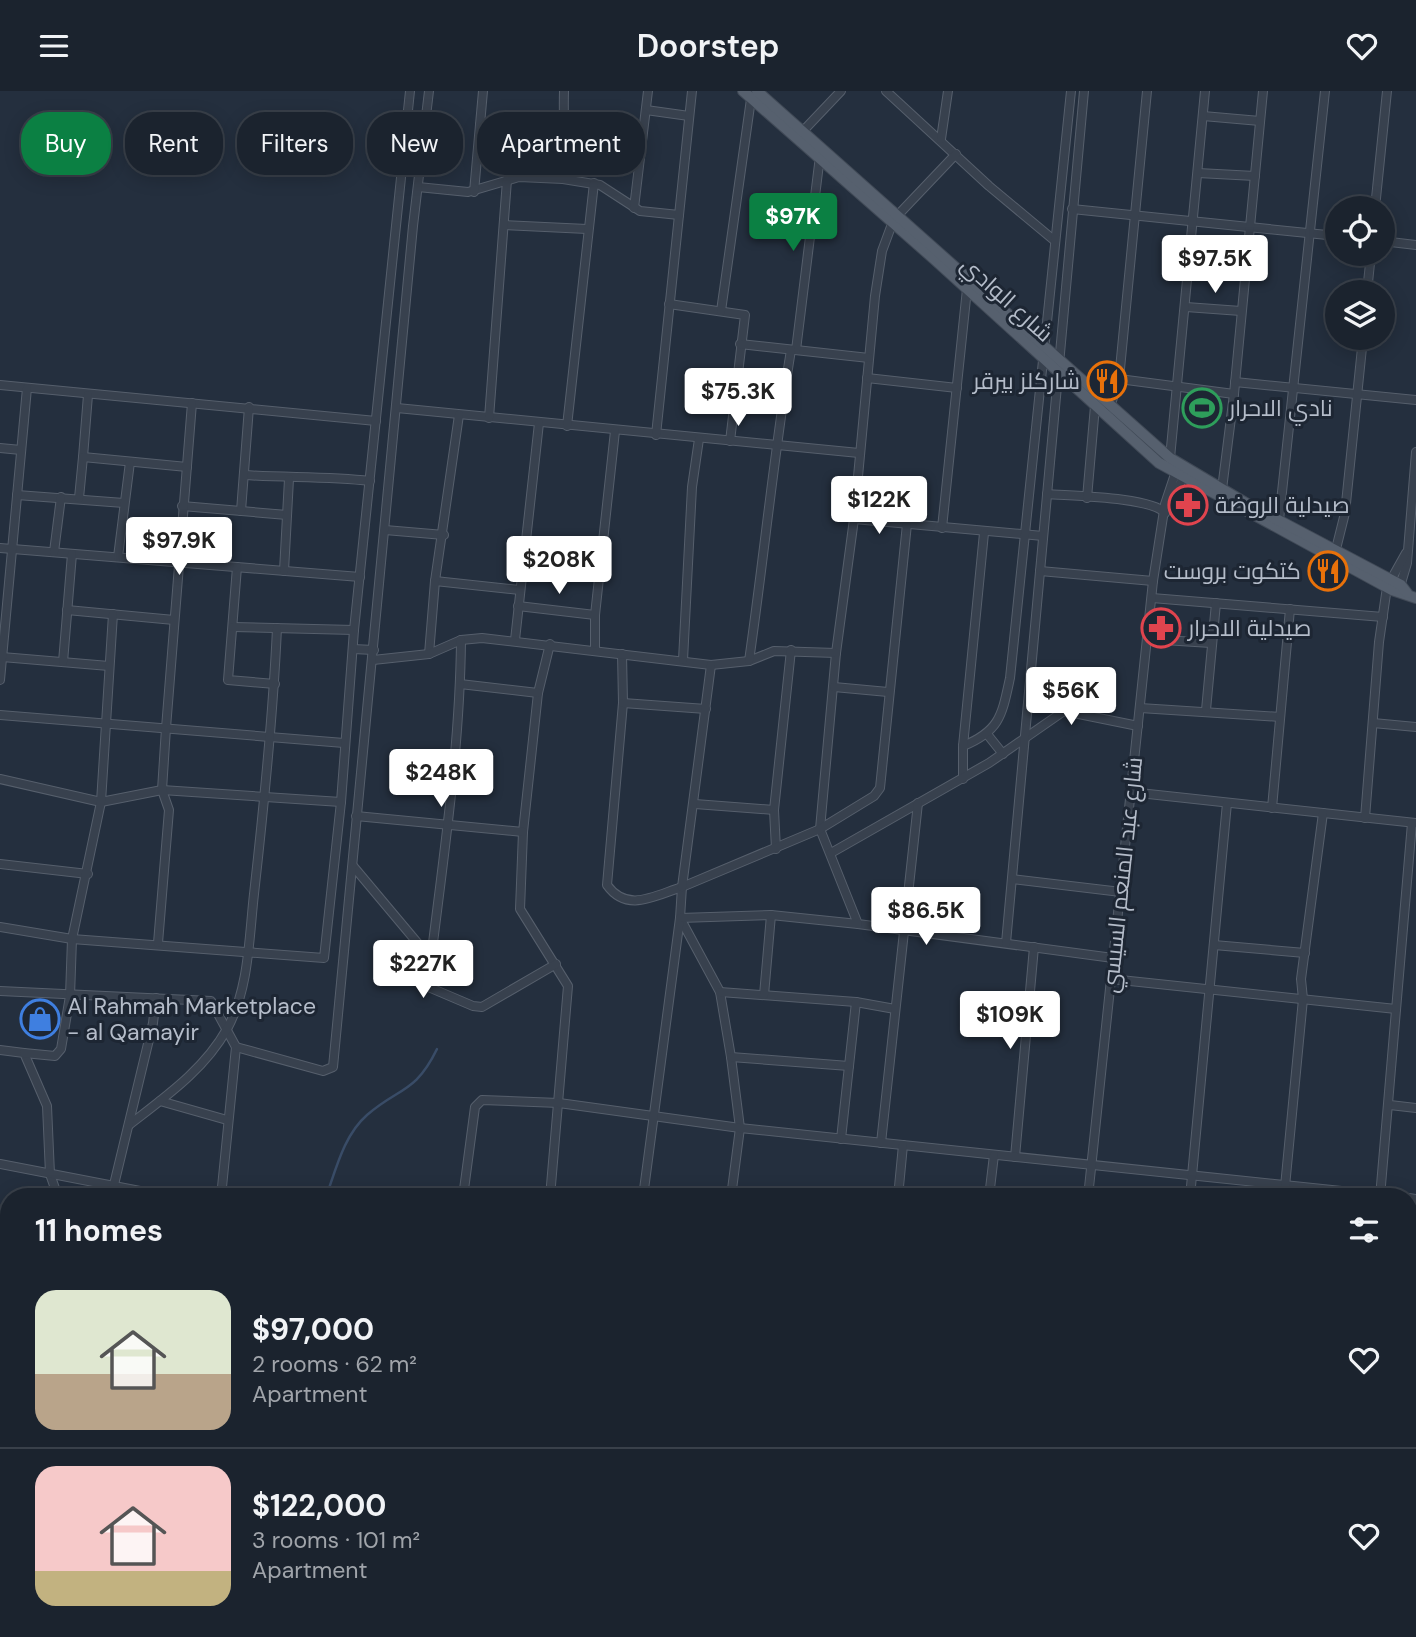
<!DOCTYPE html>
<meta charset="utf-8">
<style>
body{margin:0;font-family:"DM Sans",Cairo,sans-serif;background:#282f3a;color:#f1f3f6;height:100vh;display:flex;flex-direction:column;font-size:26px;white-space:nowrap}
*{box-sizing:border-box;margin:0}
p{font-size:23px;color:#a0a4aa}
.icon{flex:none;width:38px;height:38px;fill:none;stroke:currentColor;stroke-width:2;stroke-linecap:round;stroke-linejoin:round}
.map{position:relative;flex:1;overflow:hidden}
.panel{position:absolute;left:0px;top:1097px;width:1418px;height:450px;display:flex;flex-direction:column;background:#1b232e;border-radius:28px 28px 0 0;box-shadow:0 4px 18px #0003,0 0 0 2px #39404a}
.panel>*{flex:none}
.banner{position:absolute;left:21px;top:21px;width:700px;height:63px;display:flex;gap:14px}
.fabs{position:absolute;left:1325px;top:105px;display:grid;gap:14px}
.fabs a{display:grid;place-items:center;width:70px;height:70px;border-radius:50%;background:#1b232e;box-shadow:0 4px 18px #0003,0 0 0 2px #39404a;font-size:35px}
.price{position:absolute;translate:-50% -60px;padding:0 16px;border-radius:7px;background:#fff;color:#222;font-size:23px;line-height:46px;filter:drop-shadow(0 2px 4px #0008)}
.price::after{content:'';position:absolute;left:50%;top:42px;width:21px;height:16px;margin-left:-10px;background:inherit;clip-path:polygon(0 0,100% 0,50% 100%)}
.price.on{background:#0b8043;color:#fff}
ul{padding:0;list-style:none}
li{display:flex;align-items:center;gap:21px;height:175px;padding:0 35px}
li+li{border-top:2px solid #39404a}
li span{display:grid;place-items:center;flex:none;width:196px;height:140px;border-radius:21px;color:#555}
li>.icon{margin-inline-start:auto}
span .icon{width:84px;height:84px;fill:#fffc;stroke-width:1}
li b{font-size:30px}
h2{display:flex;justify-content:space-between;align-items:center;height:84px;padding:0 35px;font-size:30px}
.tag{padding:0 24px;border-radius:28px;background:#1b232e;box-shadow:0 4px 18px #0003,0 0 0 2px #39404a;font-size:24px;line-height:63px}
.tag.on{background:#0b8043;color:#fff}
header{display:flex;justify-content:space-between;align-items:center;height:91px;padding:0 35px;background:#1b232e;font-size:32px;font-weight:600}
.map>svg:first-child{display:block}
.lines{fill:none;stroke-linecap:round;stroke-linejoin:round}
.stream{stroke:#394c67;stroke-width:2.5}
.minor-casing{stroke:#565f6c;stroke-width:10}
.major-casing{stroke:#414a57;stroke-width:12}
.minor{stroke:#38414e;stroke-width:8}
.major{stroke:#56606e;stroke-width:10}
.labels{text-anchor:middle;stroke-width:6;stroke-linejoin:round;paint-order:stroke}
.street-label{font-size:23px;fill:#b4bcc9;stroke:#1d2633}
.poi-label{font-size:23px;fill:#b4bcc9;stroke:#1d2633;text-anchor:start}
</style>
<header><svg class="icon" aria-label="menu" viewBox="0 0 24 24"><path d="M4 6h16M4 12h16M4 18h16"/></svg>Doorstep<svg class="icon" aria-label="heart" viewBox="0 0 24 24"><path d="M12 20l-8-8c-3-5 5-10 8-4 3-6 11-1 8 4z"/></svg></header>
<div class="map">
<svg width="1416" height="1546" viewBox="0 0 1416 1546">
<rect width="100%" height="100%" fill="#242f3e"/>
<g class="lines">
<g class="stream">
<path d="M326,1106c10,-28 18,-62 41,-82 32,-28 48,-21 70,-66"/>
<path d="M113,1546l3,-8"/>
</g>
<g class="minor-casing">
<g id="minor">
<path d="M886,0l103,95 66,55"/>
<path d="M646,19l43,6"/>
<path d="M1203,25l57,5"/>
<path d="M480,34l162,17"/>
<path d="M803,40l38,-40"/>
<path d="M941,48l7,-48"/>
<path d="M1198,82l57,3"/>
<path d="M563,88c3,-30 0,-58 1,-88"/>
<path d="M418,96l50,5 51,-15 44,2 37,6 40,26 39,4"/>
<path d="M474,101l9,-101"/>
<path d="M634,117l14,-117"/>
<path d="M1375,117l12,-117"/>
<path d="M1072,118l265,27"/>
<path d="M897,125l59,-62"/>
<path d="M892,133l-10,27 -7,45 -21,223 -18,134 -16,176 38,95 255,34"/>
<path d="M504,134l83,4"/>
<path d="M1382,150l34,4"/>
<path d="M1367,201l4,-38"/>
<path d="M669,213l76,11 -15,126"/>
<path d="M1186,216l55,4"/>
<path d="M721,220l30,-212"/>
<path d="M740,253l129,14"/>
<path d="M796,259l24,-194"/>
<path d="M867,287l90,10"/>
<path d="M1119,288l115,15"/>
<path d="M1235,291l181,18"/>
<path d="M0,294l376,36"/>
<path d="M1110,316l9,-28 28,-288"/>
<path d="M397,317l462,45"/>
<path d="M489,327l18,-238"/>
<path d="M567,335l27,-243"/>
<path d="M656,344l36,-344"/>
<path d="M0,357l21,2"/>
<path d="M83,366l5,-62"/>
<path d="M1170,367l35,-367"/>
<path d="M244,384c42,3 83,1 126,6"/>
<path d="M1222,398l12,-95 29,-303"/>
<path d="M1047,403c24,2 104,3 118,19"/>
<path d="M17,404l107,8"/>
<path d="M79,407l4,-41 104,10"/>
<path d="M1087,407l8,-92"/>
<path d="M182,415l105,9"/>
<path d="M241,420l8,-104"/>
<path d="M1165,422l18,-35"/>
<path d="M854,428l189,17"/>
<path d="M1279,429l46,-429"/>
<path d="M942,437l25,-239"/>
<path d="M385,439l59,5"/>
<path d="M0,457l360,29"/>
<path d="M1336,458l9,-36 18,-175"/>
<path d="M54,461l7,-55"/>
<path d="M118,466l12,-95"/>
<path d="M237,476l-9,113 47,4"/>
<path d="M284,480l5,-92"/>
<path d="M1040,480l113,10"/>
<path d="M435,490l85,9"/>
<path d="M1399,499l8,-27 9,-111"/>
<path d="M1152,507l231,19"/>
<path d="M518,515l77,9"/>
<path d="M67,519l107,10"/>
<path d="M233,536l121,3"/>
<path d="M1148,548l63,4"/>
<path d="M515,549l24,-217"/>
<path d="M550,553l-12,49 -15,139 -3,77 48,77 -18,211"/>
<path d="M353,558l21,1"/>
<path d="M595,558v-34l20,-184"/>
<path d="M429,563l6,-73 24,-166"/>
<path d="M622,563l1,49 -16,182c20,28 47,11 75,2l-2,31 40,74 11,65 9,71 -9,69"/>
<path d="M2,566l107,9"/>
<path d="M373,569l56,-6 32,-14 21,-2 229,27 38,-4 25,-10 62,2"/>
<path d="M683,569l9,-173 7,-48"/>
<path d="M749,570c15,-104 25,-208 42,-311"/>
<path d="M63,571l9,-108"/>
<path d="M1031,583l12,9 21,28 74,15"/>
<path d="M0,589l27,-292"/>
<path d="M460,593l78,9"/>
<path d="M834,596l54,5"/>
<path d="M623,612l83,6"/>
<path d="M1140,617l140,9"/>
<path d="M1206,619l10,-107"/>
<path d="M0,624l344,28"/>
<path d="M1373,632l43,4"/>
<path d="M987,643l16,20"/>
<path d="M963,655c37,-15 39,-31 47,-68l61,-587"/>
<path d="M0,688l101,23 61,-12 179,12"/>
<path d="M963,688v-33l21,-213"/>
<path d="M1130,701l286,31"/>
<path d="M695,713l79,6"/>
<path d="M1272,717l18,-199"/>
<path d="M356,725l167,16"/>
<path d="M1365,727l14,-176 8,-55 19,-34"/>
<path d="M776,758l-2,-39 17,-160"/>
<path d="M831,762l158,-90 75,-52"/>
<path d="M0,773l88,10"/>
<path d="M353,775l78,93 -5,27 47,20 9,1 74,-43"/>
<path d="M1012,788l109,13"/>
<path d="M682,796l138,-58 54,-33 6,-8 27,-264"/>
<path d="M682,796l29,-222"/>
<path d="M0,836l72,12 252,19 17,-156 13,-172 56,-539"/>
<path d="M158,852l11,-133 -7,-20 4,-62 26,-325"/>
<path d="M1006,852l78,-852"/>
<path d="M1214,854l91,8"/>
<path d="M431,868c13,-106 29,-213 30,-319"/>
<path d="M1111,888l285,30"/>
<path d="M0,900l211,10 25,46 -15,150"/>
<path d="M720,901l136,10 39,7"/>
<path d="M764,904l7,-80"/>
<path d="M236,956l87,24 10,-4 80,-841 16,-135"/>
<path d="M0,959l24,3 23,53 3,68 8,23"/>
<path d="M24,962l31,3 6,-7 9,-53 2,-57 29,-137 12,-188"/>
<path d="M731,966l118,9"/>
<path d="M160,1010l67,19"/>
<path d="M1390,1014l26,3"/>
<path d="M129,1034c36,-28 75,-55 98,-96 22,-40 22,-91 27,-135 10,-89 19,-177 23,-266"/>
<path d="M841,1048l15,-137"/>
<path d="M881,1052l37,-340"/>
<path d="M1015,1066l19,-210"/>
<path d="M0,1073l171,33"/>
<path d="M111,1106l42,-174 3,-25"/>
<path d="M463,1106l12,-90 7,-7 77,3 181,25 659,69"/>
<path d="M643,1106l37,-279 91,-3 87,9"/>
<path d="M898,1106l5,-52"/>
<path d="M989,1106l5,-42"/>
<path d="M1088,1106l65,-616 12,-77 10,-30"/>
<path d="M1190,1106l37,-394"/>
<path d="M1284,1106l19,-198 -2,-20 22,-166"/>
<path d="M1380,1106l32,-374"/>
<path d="M1409,1107l7,1"/>
<path d="M0,1144l9,1"/>
<path d="M1409,1203l7,1"/>
<path d="M1413,1299l3,20"/>
<path d="M0,1368l9,-25"/>
<path d="M0,1404l9,3"/>
<path d="M1409,1430l7,-11"/>
<path d="M0,1485l9,-4"/>
<path d="M404,1538l22,8"/>
<path d="M497,1538l4,8"/>
<path d="M683,1541l16,5"/>
<path d="M133,1546l4,-8"/>
<path d="M607,1546l2,-8"/>
<path d="M744,1546l3,-8"/>
<path d="M806,1546l3,-8"/>
<path d="M871,1546l3,-8"/>
<path d="M936,1546l2,-8"/>
<path d="M1004,1546l3,-8"/>
<path d="M1080,1546l3,-8"/>
<path d="M1140,1546l3,-8"/>
<path d="M1204,1546l3,-8"/>
<path d="M1265,1546l4,-8"/>
<path d="M1351,1546l1,-8"/>
<path d="M1372,1546l2,-8"/>
</g>
</g>
<g class="major-casing">
<g id="major">
<path d="M743,0l191,168 225,204 233,127 24,8"/>
<path d="M757,0l413,367 74,44 157,83 6,8"/>
<path d="M0,1226l9,1"/>
<path d="M1409,1300l7,-2"/>
</g>
</g>
<use href="#minor" class="minor"/>
<use href="#major" class="major"/>
</g>
<defs>
<g id="restaurant-ring" transform="scale(2.0125)"><circle r="9.5" fill="#1d2633" stroke="#e8710a" stroke-width="1.5"/><path d="M-5-6h1v4h1v-4h1v4h1v-4h1v5L-1.5 .5V6h-2V.5L-5-1ZM5-6V6H3V1.5H1.5Q1.5-4 5-6Z" fill="#e8710a"/></g>
<g id="stadium-ring" transform="scale(2.0125)"><circle r="9.5" fill="#1d2633" stroke="#2e9e5b" stroke-width="1.5"/><path d="M0-5a6.5 5 0 1 0 0 10a6.5 5 0 1 0 0-10ZM-3.5-1.8h7v3.6h-7Z" fill="#2e9e5b"/></g>
<g id="pharmacy-ring" transform="scale(2.0125)"><circle r="9.5" fill="#1d2633" stroke="#e0444e" stroke-width="1.5"/><path d="M-2-6h4v4h4v4h-4v4h-4v-4h-4v-4h4Z" fill="#e0444e"/></g>
<g id="shop-ring" transform="scale(2.0125)"><circle r="9.5" fill="#1d2633" stroke="#3f7fe0" stroke-width="1.5"/><path d="M-5-2.5h2.3a2.7 3.5 0 0 1 5.4 0H5L5.5 6h-11ZM-1.5-2.5h3a1.5 2.3 0 0 0-3 0Z" fill="#3f7fe0"/></g>
</defs>
<g fill-rule="evenodd">
<use href="#restaurant-ring" x="1107" y="290"/>
<use href="#stadium-ring" x="1202" y="317"/>
<use href="#pharmacy-ring" x="1188" y="414"/>
<use href="#restaurant-ring" x="1328" y="480"/>
<use href="#pharmacy-ring" x="1161" y="537"/>
<use href="#shop-ring" x="40" y="928"/>
</g>
<g class="labels">
<g class="street-label">
<text transform="translate(1007 208) rotate(42)" y="8">شارع الوادي</text>
<text transform="translate(1122 784) rotate(-84)" y="8">شارع عبد المنعم السيسي</text>
</g>
<g class="poi-label">
<text x="1080" y="298" text-anchor="end">شاركلز بيرقر</text>
<text x="1229" y="325">نادي الاحرار</text>
<text x="1215" y="422">صيدلية الروضة</text>
<text x="1301" y="488" text-anchor="end">كتكوت بروست</text>
<text x="1188" y="545">صيدلية الاحرار</text>
<text x="67" y="923">Al Rahmah Marketplace<tspan x="67" dy="26">- al Qamayir</tspan></text>
</g>
</g>
</svg>
<div class="fabs">
<a><svg class="icon" aria-label="locate" viewBox="0 0 24 24"><circle cx="12" cy="12" r="6"/><path d="M12 2v4M12 18v4M2 12h4M18 12h4"/></svg></a>
<a><svg class="icon" aria-label="layers" viewBox="0 0 24 24"><path d="M12 4l9 5-9 5-9-5zM3 14l9 5 9-5"/></svg></a>
</div>
<b class="price on" style="left:793px;top:162px">$97K</b>
<b class="price" style="left:1215px;top:204px">$97.5K</b>
<b class="price" style="left:738px;top:337px">$75.3K</b>
<b class="price" style="left:879px;top:445px">$122K</b>
<b class="price" style="left:179px;top:486px">$97.9K</b>
<b class="price" style="left:559px;top:505px">$208K</b>
<b class="price" style="left:1071px;top:636px">$56K</b>
<b class="price" style="left:441px;top:718px">$248K</b>
<b class="price" style="left:926px;top:856px">$86.5K</b>
<b class="price" style="left:423px;top:909px">$227K</b>
<b class="price" style="left:1010px;top:960px">$109K</b>
<div class="banner">
<a class="tag on">Buy</a>
<a class="tag">Rent</a>
<a class="tag">Filters</a>
<a class="tag">New</a>
<a class="tag">Apartment</a>
</div>
<section class="panel">
<h2>11 homes<svg class="icon" aria-label="filters" viewBox="0 0 24 24"><path d="M4 7h16M4 17h16"/><circle cx="9" cy="7" r="2"/><circle cx="15" cy="17" r="2"/></svg></h2>
<ul>
<li><span style="background:linear-gradient(#dfe7d0 60%,#b9a48a 0)"><svg class="icon" aria-label="home" viewBox="0 0 24 24"><path d="M3 11l9-7 9 7M6 9v11h12V9"/></svg></span><div><b>$97,000</b><p>2 rooms · 62 m²</p><p>Apartment</p></div><svg class="icon" aria-label="heart" viewBox="0 0 24 24"><path d="M12 20l-8-8c-3-5 5-10 8-4 3-6 11-1 8 4z"/></svg></li>
<li><span style="background:linear-gradient(#f6c9c9 75%,#c2b280 0)"><svg class="icon" aria-label="home" viewBox="0 0 24 24"><path d="M3 11l9-7 9 7M6 9v11h12V9"/></svg></span><div><b>$122,000</b><p>3 rooms · 101 m²</p><p>Apartment</p></div><svg class="icon" aria-label="heart" viewBox="0 0 24 24"><path d="M12 20l-8-8c-3-5 5-10 8-4 3-6 11-1 8 4z"/></svg></li>
</ul>
</section>
</div>
